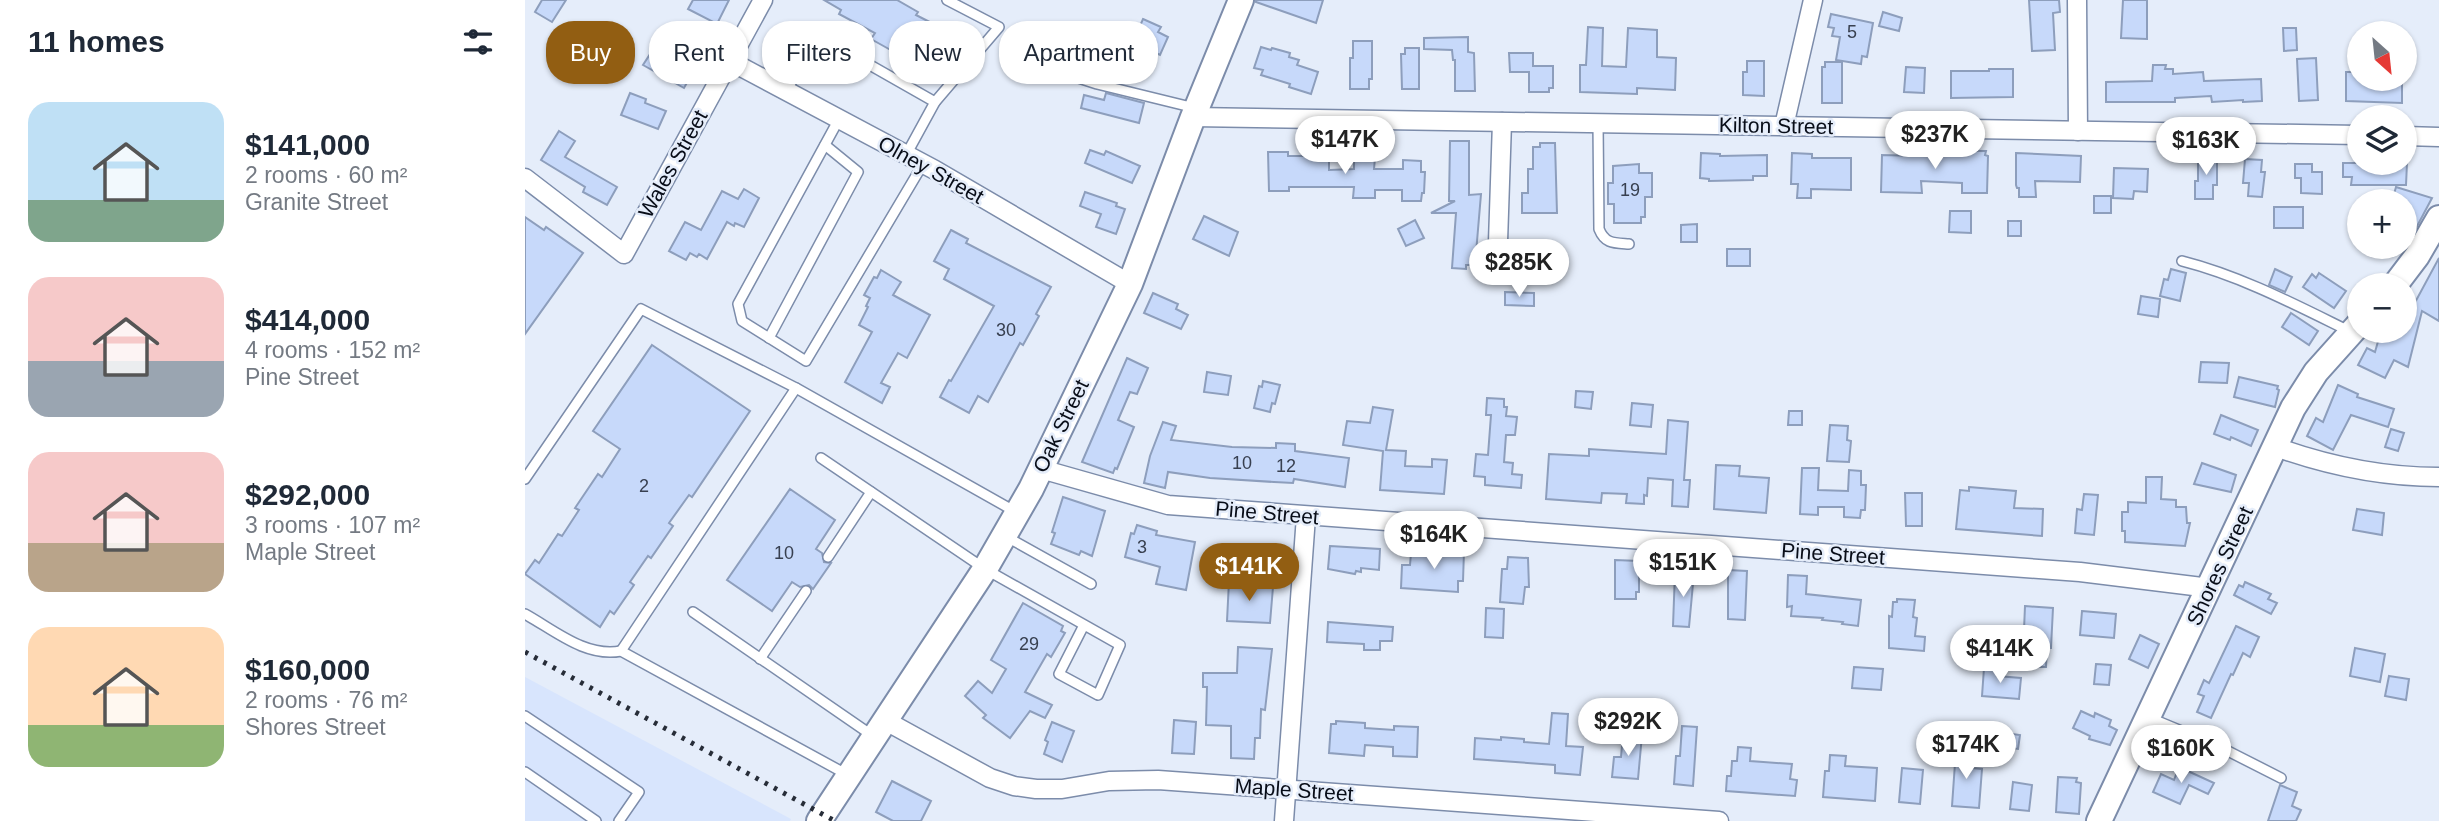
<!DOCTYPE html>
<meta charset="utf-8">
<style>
body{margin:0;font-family:Helvetica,sans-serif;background:#f2f2f3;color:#1f2937;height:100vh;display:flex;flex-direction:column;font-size:26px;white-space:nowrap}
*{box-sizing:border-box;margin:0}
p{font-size:23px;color:#747a83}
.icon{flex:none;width:38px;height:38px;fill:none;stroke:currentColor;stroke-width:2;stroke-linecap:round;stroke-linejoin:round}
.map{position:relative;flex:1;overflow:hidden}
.details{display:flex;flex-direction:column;background:#fff;width:525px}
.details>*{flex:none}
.banner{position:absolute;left:21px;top:21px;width:665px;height:63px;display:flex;gap:14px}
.needle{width:46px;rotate:153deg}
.tools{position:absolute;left:1822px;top:21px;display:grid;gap:14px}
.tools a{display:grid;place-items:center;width:70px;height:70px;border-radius:50%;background:#fff;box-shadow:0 2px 5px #0004;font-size:35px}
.price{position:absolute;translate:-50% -60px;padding:0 16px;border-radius:24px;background:#fff;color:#222;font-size:23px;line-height:46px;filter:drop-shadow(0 2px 4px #0008)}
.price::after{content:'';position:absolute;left:50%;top:42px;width:21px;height:16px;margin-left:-10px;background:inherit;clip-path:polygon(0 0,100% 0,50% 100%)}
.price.selected{background:#925e12;color:#fff}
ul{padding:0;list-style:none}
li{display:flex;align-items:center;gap:21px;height:175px;padding:0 28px}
li span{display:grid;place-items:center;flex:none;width:196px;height:140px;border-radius:21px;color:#555}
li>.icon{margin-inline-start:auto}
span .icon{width:84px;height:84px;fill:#fffc;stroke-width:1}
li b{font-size:30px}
h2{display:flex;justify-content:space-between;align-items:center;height:84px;padding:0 28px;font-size:30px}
.pill{padding:0 24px;border-radius:28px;background:#fff;box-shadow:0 2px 5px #0004;font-size:24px;line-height:63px}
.pill.selected{background:#925e12;color:#fff}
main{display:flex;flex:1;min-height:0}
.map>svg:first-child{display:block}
.built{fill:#d8e5fd}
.building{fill:#c7d9fa;stroke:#8d9ebc;stroke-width:2}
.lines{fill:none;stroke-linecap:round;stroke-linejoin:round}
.lane-casing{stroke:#7c8caa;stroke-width:12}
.street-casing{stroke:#7c8caa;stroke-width:21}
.secondary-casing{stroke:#7c8caa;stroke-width:28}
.lane{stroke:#fff;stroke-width:9}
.street{stroke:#fff;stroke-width:18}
.secondary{stroke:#fff;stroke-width:24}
.rail{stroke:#272d38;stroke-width:5;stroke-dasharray:3.5 7;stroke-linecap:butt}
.labels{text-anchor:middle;stroke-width:5;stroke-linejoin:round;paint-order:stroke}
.number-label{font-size:18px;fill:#384050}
.street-label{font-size:21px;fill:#080d18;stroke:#e5edfa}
</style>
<main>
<section class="details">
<h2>11 homes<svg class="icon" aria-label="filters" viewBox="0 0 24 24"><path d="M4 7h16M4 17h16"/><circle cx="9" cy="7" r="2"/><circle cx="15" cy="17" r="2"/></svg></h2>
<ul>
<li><span style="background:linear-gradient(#bfe0f5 70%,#7fa58c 0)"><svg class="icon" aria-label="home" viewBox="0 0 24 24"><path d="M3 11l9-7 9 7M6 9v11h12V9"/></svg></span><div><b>$141,000</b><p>2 rooms · 60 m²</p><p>Granite Street</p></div></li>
<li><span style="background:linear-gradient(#f6c9c9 60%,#9aa5b1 0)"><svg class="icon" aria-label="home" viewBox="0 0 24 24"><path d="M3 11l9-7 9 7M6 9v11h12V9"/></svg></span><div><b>$414,000</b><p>4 rooms · 152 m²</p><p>Pine Street</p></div></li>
<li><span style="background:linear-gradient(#f6c9c9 65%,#b9a48a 0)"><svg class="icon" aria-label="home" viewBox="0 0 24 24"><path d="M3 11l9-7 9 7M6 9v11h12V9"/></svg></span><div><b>$292,000</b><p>3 rooms · 107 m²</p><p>Maple Street</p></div></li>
<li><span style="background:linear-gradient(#ffd9b3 70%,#8fb573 0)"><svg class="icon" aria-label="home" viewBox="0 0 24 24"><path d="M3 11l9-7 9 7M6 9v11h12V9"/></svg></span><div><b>$160,000</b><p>2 rooms · 76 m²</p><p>Shores Street</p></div></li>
</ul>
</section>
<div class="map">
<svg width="1914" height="821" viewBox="0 0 1914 821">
<rect width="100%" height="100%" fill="#e5edfa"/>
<path class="built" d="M0,677l266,142 -1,2h-265z"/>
<g class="building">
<path d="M17,0h24l-14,22 -17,-10z"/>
<path d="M168,0h36l-12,24 -29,-15z"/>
<path d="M299,0h73l21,12 -2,3 43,22 -16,32 -7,-4 -2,3 -35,-20 -3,5 -25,-14 4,-6 -36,-19 2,-4z"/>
<path d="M731,0h67l-7,23 -60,-21z"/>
<path d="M1504,0h30l1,12 -7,1 2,37 -23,1z"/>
<path d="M1598,0h24v39l-26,-1z"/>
<path d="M1358,12l19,6 -3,13 -20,-5z"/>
<path d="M1306,14l42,9 -6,34 -5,-1 -1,8 -25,-4 4,-23 -8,-1 2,-8 -6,-1z"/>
<path d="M618,19l18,8 -3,5 10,5 -8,18 -12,-6 -4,7 -19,-8 11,-24 4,2z"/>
<path d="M1063,27l15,1 -1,38 24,1 2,-39 29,2v27l19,1 -1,32 -38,-2v6l-57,-2v-27h6z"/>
<path d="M1758,28h13l1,22 -13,1z"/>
<path d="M140,31l11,6 3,-5 25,15 -15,23 4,2 -9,16 -41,-23z"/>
<path d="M90,35l17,11 -11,16 -16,-10z"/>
<path d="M943,37v15l6,1 1,38h-20v-31h-2l-1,-10 -28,-1v-11z"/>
<path d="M828,41h19v38h-3v10h-19v-31h3z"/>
<path d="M736,47l10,3 1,-2 18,5 -1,4 10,3 -2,5 21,7 -7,22 -22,-7 1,-3 -29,-9 2,-5 -9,-2z"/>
<path d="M880,48h14v41h-17l-1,-35h4z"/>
<path d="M571,52l16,3 -3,13 -15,-3z"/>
<path d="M984,53h24v13h20v22h-4v4h-20v-20h-19z"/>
<path d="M1791,58l2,42 -19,1 -2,-42z"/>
<path d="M1222,61h17v35l-21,-1v-23h4z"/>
<path d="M1300,62h17v41h-20v-36h3z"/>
<path d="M1628,65h13l-1,4h8v5l30,-2 1,9 57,-2 1,22 -19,1v-2l-31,2 -1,-6 -36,2v4h-69v-20l46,-1z"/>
<path d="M1381,67l19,1 -1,25 -20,-1z"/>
<path d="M1464,69h24v28l-62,1v-27h38z"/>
<path d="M1821,72h13v7h43v24l-56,-2z"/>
<path d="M105,93l16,6 -1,4 21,8 -8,18 -37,-14z"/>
<path d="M581,93l38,10 -5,20 -58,-15 3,-13 20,5z"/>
<path d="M34,131l16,10 -10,16 52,30 -10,18 -24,-13 2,-5 -44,-27z"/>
<path d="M925,141h19v54l12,-1 -6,71h-9v4l-14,-1 4,-55h-25l24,-12h-6z"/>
<path d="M1015,143h15l2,70h-35v-20h6v-24h5v-22h7z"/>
<path d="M565,150l14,5 2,-4 34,15 -8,17 -47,-20z"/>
<path d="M1393,150l68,1 -1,4 3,1 -1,37h-25v-10l-41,-2 1,12 -41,-1 1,-37 36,1z"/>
<path d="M743,152h20v4h41v14l25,-1v-11h21l-1,11h29v-9l18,1v11h4l-1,21h-2l-1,8h-19v-11h-27v8h-22l1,-11h-65v4h-20z"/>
<path d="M1176,153l19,1v2l47,-1v21h-14v4l-44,1v-2l-9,-1z"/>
<path d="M1267,153l20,1v4h39v32l-40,-1v9h-14l1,-14h-7z"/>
<path d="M1491,153l65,3 -1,26 -45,-1 1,16h-17v-9h-2l-1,-3z"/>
<path d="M1673,156h19v29h-4v14h-18v-18h3z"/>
<path d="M1720,159l17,1 -1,12h4l-3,25 -14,-1 1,-13h-6z"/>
<path d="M1818,163h64l-1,22h-55l1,-8h-9z"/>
<path d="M1114,164v9h13v24h-7v20h-4v6h-27v-19h-6v-21h5v-17z"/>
<path d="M1770,164h17v8h10v22l-21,-1v-15h-6z"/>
<path d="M1589,168l34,1 -1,23 -13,-1 -1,8 -20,-1z"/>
<path d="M1871,187l36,11 -18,34 -9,-3v-28h-13z"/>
<path d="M219,189l15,9 -15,29 -9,-4 -1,3 -7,-4 -20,37 -8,-5 -2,3 -7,-4 -4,7 -17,-9 16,-29 16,8 21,-39 16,8z"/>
<path d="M560,192l32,11 -1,3 9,3 -9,25 -20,-7 5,-13 -21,-8z"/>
<rect x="1569" y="196" width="17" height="17"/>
<rect x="1749" y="207" width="29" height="21"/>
<path d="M1425,211h21v22l-22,-1z"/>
<path d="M679,216l34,16 -9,24 -36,-17z"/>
<path d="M0,217l19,13 2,-3 37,26 -58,81z"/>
<path d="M890,220l9,18 -18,8 -8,-17z"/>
<rect x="1483" y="221" width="13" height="15"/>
<path d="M1172,224v18h-16v-17z"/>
<path d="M426,230l17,9 -2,4 85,44 -15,27 3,2 -16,29 -3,-2 -32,59 -10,-6 -9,17 -29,-16 9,-17 2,1 43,-75 -50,-27 5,-10 -15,-8z"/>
<rect x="1202" y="249" width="23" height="17"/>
<path d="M1914,258v63l-17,-10 -14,56 -14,-7 -9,18 -27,-13 9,-17 8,4 6,-21h24v-10z"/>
<path d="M1646,269l15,4 -6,28 -20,-5 4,-17 4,1z"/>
<path d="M1750,269l17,8 -7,15 -16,-7z"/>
<path d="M356,270l20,12 -8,13 37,20 -23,43 -9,-5 -17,30 9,4 -8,16 -37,-21 27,-50 -13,-7 9,-18 -2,-1 4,-8 -6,-3 10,-18 3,1z"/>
<path d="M1794,273l27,18 -12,17 -31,-21 9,-13 4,4z"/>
<path d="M980,292l29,1v13l-29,-1z"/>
<path d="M628,293l25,11 -2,5 12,6 -7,14 -37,-16z"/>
<path d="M1616,296l19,3 -2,18 -20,-3z"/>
<path d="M1766,313l27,18 -9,14 -27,-18z"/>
<path d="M127,345l98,66 -58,86 -3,-2 -20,28 4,3 -22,32 -3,-2 -18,26 4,3 -20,29 -4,-3 -10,16 -75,-53 10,-14 4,3 19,-29 4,2 17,-26 -4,-2 23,-34 4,3 18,-28 -27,-18z"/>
<path d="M602,358l21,10 -11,26 -7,-2 -12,28 16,7 -17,42 -2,-1 -2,5 -31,-11z"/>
<path d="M1676,362l28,1 -2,20 -28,-1z"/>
<path d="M682,372l24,4 -3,19 -24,-3z"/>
<path d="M1714,377l39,9 -1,3 2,1 -4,17 -41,-10z"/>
<path d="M738,381l17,4 -5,19 -3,-1 -2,9 -16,-4 5,-22 3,1z"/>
<path d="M1813,385l20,9 -1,3 37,12 -6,18 -37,-12 -18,35 -26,-14 9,-18 7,4z"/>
<path d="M1051,391l17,1 -2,17 -16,-2z"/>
<path d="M962,398l17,1v8h3l-1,9 11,1 -2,18h-9l-2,27 9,1 -1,11 10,1 -1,13 -36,-3v-8l-11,-1 2,-22 12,1 3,-40h-5z"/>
<path d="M1107,403l21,2 -2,22 -21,-2z"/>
<path d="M848,407l20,3 -7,40 20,1 -1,15 27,1v-8l15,1 -3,34 -64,-4 3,-39 -40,-6 4,-24 23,2z"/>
<path d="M1264,411h13v14h-14z"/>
<path d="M1696,415l37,15 -7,16 -20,-9 -1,3 -16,-6z"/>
<path d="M1143,420l20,2 -4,58h6l-2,27 -16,-1 1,-26 -25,-2 -1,18 -3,-1v9l-18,-1 1,-9 -25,-1 -1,10 -55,-4 3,-45 40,2v-7l77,5z"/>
<path d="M638,422l13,4 -5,14 61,7 44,1v-5l19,1v7l54,7 -4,29 -51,-8 -1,4 -19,-1 -64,-4 -42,-6 -3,16 -21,-5 6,-27z"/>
<path d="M1305,425l18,1 -1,14 4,1 -2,21 -22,-1z"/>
<path d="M1866,429l13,4 -6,18 -13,-4z"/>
<path d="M1677,463l34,12 -5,17 -37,-8z"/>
<path d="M1191,465l24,1 -1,10 30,2 -3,35 -52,-4z"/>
<path d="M1277,468h17l-1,22 30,1 1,-21 12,1v14h5l-1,25h-4l-1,8 -16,-1v-10h-26v8l-18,-1z"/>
<path d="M1621,477h16l-1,22 15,1v7h10l1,16h3l-5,23 -60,-4v-11h-3v-19h6v-10l18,1z"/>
<path d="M1444,487l47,4 -2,17 29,1 -1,27 -86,-7 4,-39 9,1z"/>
<path d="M265,489l45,31 -19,29 6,4 2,9 7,1 -18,26 -4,-4 -9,2 -8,-5 -20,29 -45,-31z"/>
<path d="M1380,493h17v33h-16z"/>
<path d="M1559,494l14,1 -4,40 -19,-2 2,-24 5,1z"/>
<path d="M538,497l42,14 -13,45 -11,-5 -2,4 -28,-11 4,-11 -3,-1z"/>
<path d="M1832,509l27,4 -2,22 -29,-5z"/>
<path d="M612,525l20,6 -1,4 39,7 -9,48 -30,-6 4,-17 -35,-10 6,-24 3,1z"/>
<path d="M805,546l50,3 -1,21 -18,-2v4l-5,-1 -1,3 -27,-5z"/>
<path d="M895,549l44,2 -1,30h-5v11l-57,-4 1,-23h8l1,-12 8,1z"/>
<path d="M983,557l20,1 1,29h-4l-2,17 -23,-2 2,-33h5z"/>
<path d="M1090,560l24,1v31h-3v7h-21z"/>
<path d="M1203,570l19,1 -2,49 -17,-1z"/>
<path d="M1150,572l19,1 -5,54 -16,-1z"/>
<path d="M1263,575l19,1 -1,18 55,6 -3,26 -16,-2 1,-2 -21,-2 1,-2 -32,-2 1,-10 -5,1z"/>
<path d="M704,581l26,2v3l18,1 -3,36 -43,-2z"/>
<path d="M1720,582l26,12 -3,5 9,4 -6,11 -37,-19 5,-10 4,2z"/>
<path d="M1372,599l18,1 -2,17 4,1 -2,18 10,1 -1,14 -35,-3v-32l3,1 1,-15h4z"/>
<path d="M498,603l40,23 -2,5 4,2 -14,24 -4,-3 -22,38 27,13 -7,13 -15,-7 -20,27 -27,-20 3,-3 -21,-19 13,-15 14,12 14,-24 -15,-9z"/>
<path d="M1500,606l28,2 -2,40h-4l-1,19h-17l2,-37h-7z"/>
<path d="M961,608l18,1 -1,29 -18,-1z"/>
<path d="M1557,611l34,3 -2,24 -34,-3z"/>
<path d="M803,622l65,5 -1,14h-12v9h-16v-6l-37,-2z"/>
<path d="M1711,626l23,11 -9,20 -7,-4 -10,22 -2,-1 -20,44 -14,-6 7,-16 -6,-2 6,-14 5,3 2,-4z"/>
<path d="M1615,635l19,9 -11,24 -19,-9z"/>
<path d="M713,647l34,2 -7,61 -4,-1 -1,29h-5l-1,21 -23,-1v-32l-25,-1 1,-38h-4v-14h34z"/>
<path d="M1830,648l30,6 -5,28 -30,-6z"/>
<path d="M1571,664l15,1 -2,20 -15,-1z"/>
<path d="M1329,667l29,2 -2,21 -29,-2z"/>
<path d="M1459,668h14l-1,8 24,2 -2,21 -37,-3z"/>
<path d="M1864,676l20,3 -3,21 -21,-4z"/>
<path d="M1556,711l13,6 1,-4 16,7 -2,6 8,4 -7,15 -21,-6 1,-3 -17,-8z"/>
<path d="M1027,713l16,1 -2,32 17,1 -3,28 -25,-2v-8l-81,-6 1,-21 26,2v-3l23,2v3l25,2z"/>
<path d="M649,720l22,2 -2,32 -22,-1z"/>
<path d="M811,721l29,2v5l29,2v-4l24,1 -1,30 -24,-1v-9l-28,-2 -1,11 -35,-3 2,-29h5z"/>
<path d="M527,722l22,9 -12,31 -18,-8 4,-12 -3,-2z"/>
<path d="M1157,726l15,1 -4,59 -19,-2 2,-28h4z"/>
<path d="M1480,733l15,2 -2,14 -15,-2z"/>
<path d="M1098,734l19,1 -4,44 -26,-2 2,-20h7z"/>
<path d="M1213,747l13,1 -1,13 42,3 -2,15 7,1 -2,16 -69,-5 1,-15h4l1,-15h5z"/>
<path d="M1431,749l19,3 -2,16 9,1 -3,39 -27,-2z"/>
<path d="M1305,755l16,1 -1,10 32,2 -2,33 -52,-4 2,-26h4z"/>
<path d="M1654,767l35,16 -6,11 -19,-9 -9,19 -27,-12 8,-18 13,6z"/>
<path d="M1377,768l21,2 -3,34 -21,-2z"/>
<path d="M1533,777l19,1 -1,4 5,1 -2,31 -23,-2z"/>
<path d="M367,781l39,20 -10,20h-28l-17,-9z"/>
<path d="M1488,782l19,3 -3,26 -19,-2z"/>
<path d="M1755,785l17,7 -5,14 9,4 -5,11h-28z"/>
</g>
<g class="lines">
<g class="lane-casing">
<g id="lane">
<path d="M535,72l37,12 98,24"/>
<path d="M261,91c14,-24 21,-35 47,-47l102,58"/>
<path d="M314,119l-101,185 4,17 64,40 117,-197"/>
<path d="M1073,123l1,106c6,15 15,14 30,15"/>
<path d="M381,155l29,-53 64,-75 -52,-27"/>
<path d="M1657,261c59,15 114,44 169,71"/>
<path d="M244,338l89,-166 -33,-27"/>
<path d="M296,458l164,111 135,76 -22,50 -39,-21 25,-49"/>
<path d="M0,479l116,-170 155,79 220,124"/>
<path d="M482,537l84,47"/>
<path d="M303,557l43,-65"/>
<path d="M168,612l180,124"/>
<path d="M0,614c29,16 61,44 96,37l225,123"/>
<path d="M96,651l175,-263"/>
<path d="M235,659l46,-68"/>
<path d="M0,716l114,76 -20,29"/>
<path d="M1625,718l70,29 61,31"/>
<path d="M0,772l71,49"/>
</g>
</g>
<g class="street-casing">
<g id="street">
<path d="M1552,0l1,131"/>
<path d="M205,61l205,109 195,114"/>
<path d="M668,117l1166,18"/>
<path d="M1259,126l29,-126"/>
<path d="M1880,136l34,1"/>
<path d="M0,178l99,76 139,-254"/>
<path d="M972,272l5,-150"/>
<path d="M1751,447c53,19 107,30 163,30"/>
<path d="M516,469l127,36 912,67 130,16"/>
<path d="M361,721l104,57 24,8 22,3h26l47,-8 49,-1 561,41"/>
<path d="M759,821l22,-305"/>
</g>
</g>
<g class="secondary-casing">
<g id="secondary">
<path d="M1870,285l22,-29 22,-38"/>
<path d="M294,821l166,-252 46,-80 99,-205 63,-167 48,-117"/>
<path d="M1574,821l194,-413 23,-36 43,-48"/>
</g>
</g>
<use href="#lane" class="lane"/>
<use href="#street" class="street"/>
<use href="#secondary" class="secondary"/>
<path class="rail" d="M0,652l310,169"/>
</g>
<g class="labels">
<g class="number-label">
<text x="1327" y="38">5</text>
<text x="1105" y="196">19</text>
<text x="481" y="336">30</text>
<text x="717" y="469">10</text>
<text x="761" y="472">12</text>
<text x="119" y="492">2</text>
<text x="617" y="553">3</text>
<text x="259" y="559">10</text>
<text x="504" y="650">29</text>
</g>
<g class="street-label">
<text transform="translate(1251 126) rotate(1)" y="7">Kilton Street</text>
<text transform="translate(148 164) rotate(-61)" y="7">Wales Street</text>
<text transform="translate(406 170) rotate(29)" y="7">Olney Street</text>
<text transform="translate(536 426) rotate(-64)" y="7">Oak Street</text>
<text transform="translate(742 513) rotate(5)" y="7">Pine Street</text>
<text transform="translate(1308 554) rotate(4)" y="7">Pine Street</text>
<text transform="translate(1695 566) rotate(-65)" y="7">Shores Street</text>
<text transform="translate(769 790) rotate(4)" y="7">Maple Street</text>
</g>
</g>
</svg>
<div class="tools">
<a><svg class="needle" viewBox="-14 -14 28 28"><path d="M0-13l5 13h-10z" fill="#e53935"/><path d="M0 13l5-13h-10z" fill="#747a83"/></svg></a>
<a><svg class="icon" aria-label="layers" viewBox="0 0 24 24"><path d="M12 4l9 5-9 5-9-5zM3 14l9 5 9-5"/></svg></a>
<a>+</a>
<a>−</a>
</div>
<b class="price" style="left:1410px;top:171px">$237K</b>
<b class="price" style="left:820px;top:176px">$147K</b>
<b class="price" style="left:1681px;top:177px">$163K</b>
<b class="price" style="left:994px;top:299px">$285K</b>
<b class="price" style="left:909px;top:571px">$164K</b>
<b class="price" style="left:1158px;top:599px">$151K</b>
<b class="price selected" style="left:724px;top:603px">$141K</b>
<b class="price" style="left:1475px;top:685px">$414K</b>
<b class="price" style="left:1103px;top:758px">$292K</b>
<b class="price" style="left:1441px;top:781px">$174K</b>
<b class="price" style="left:1656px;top:785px">$160K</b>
<div class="banner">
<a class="pill selected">Buy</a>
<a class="pill">Rent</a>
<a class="pill">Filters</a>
<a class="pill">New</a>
<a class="pill">Apartment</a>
</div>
</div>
</main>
